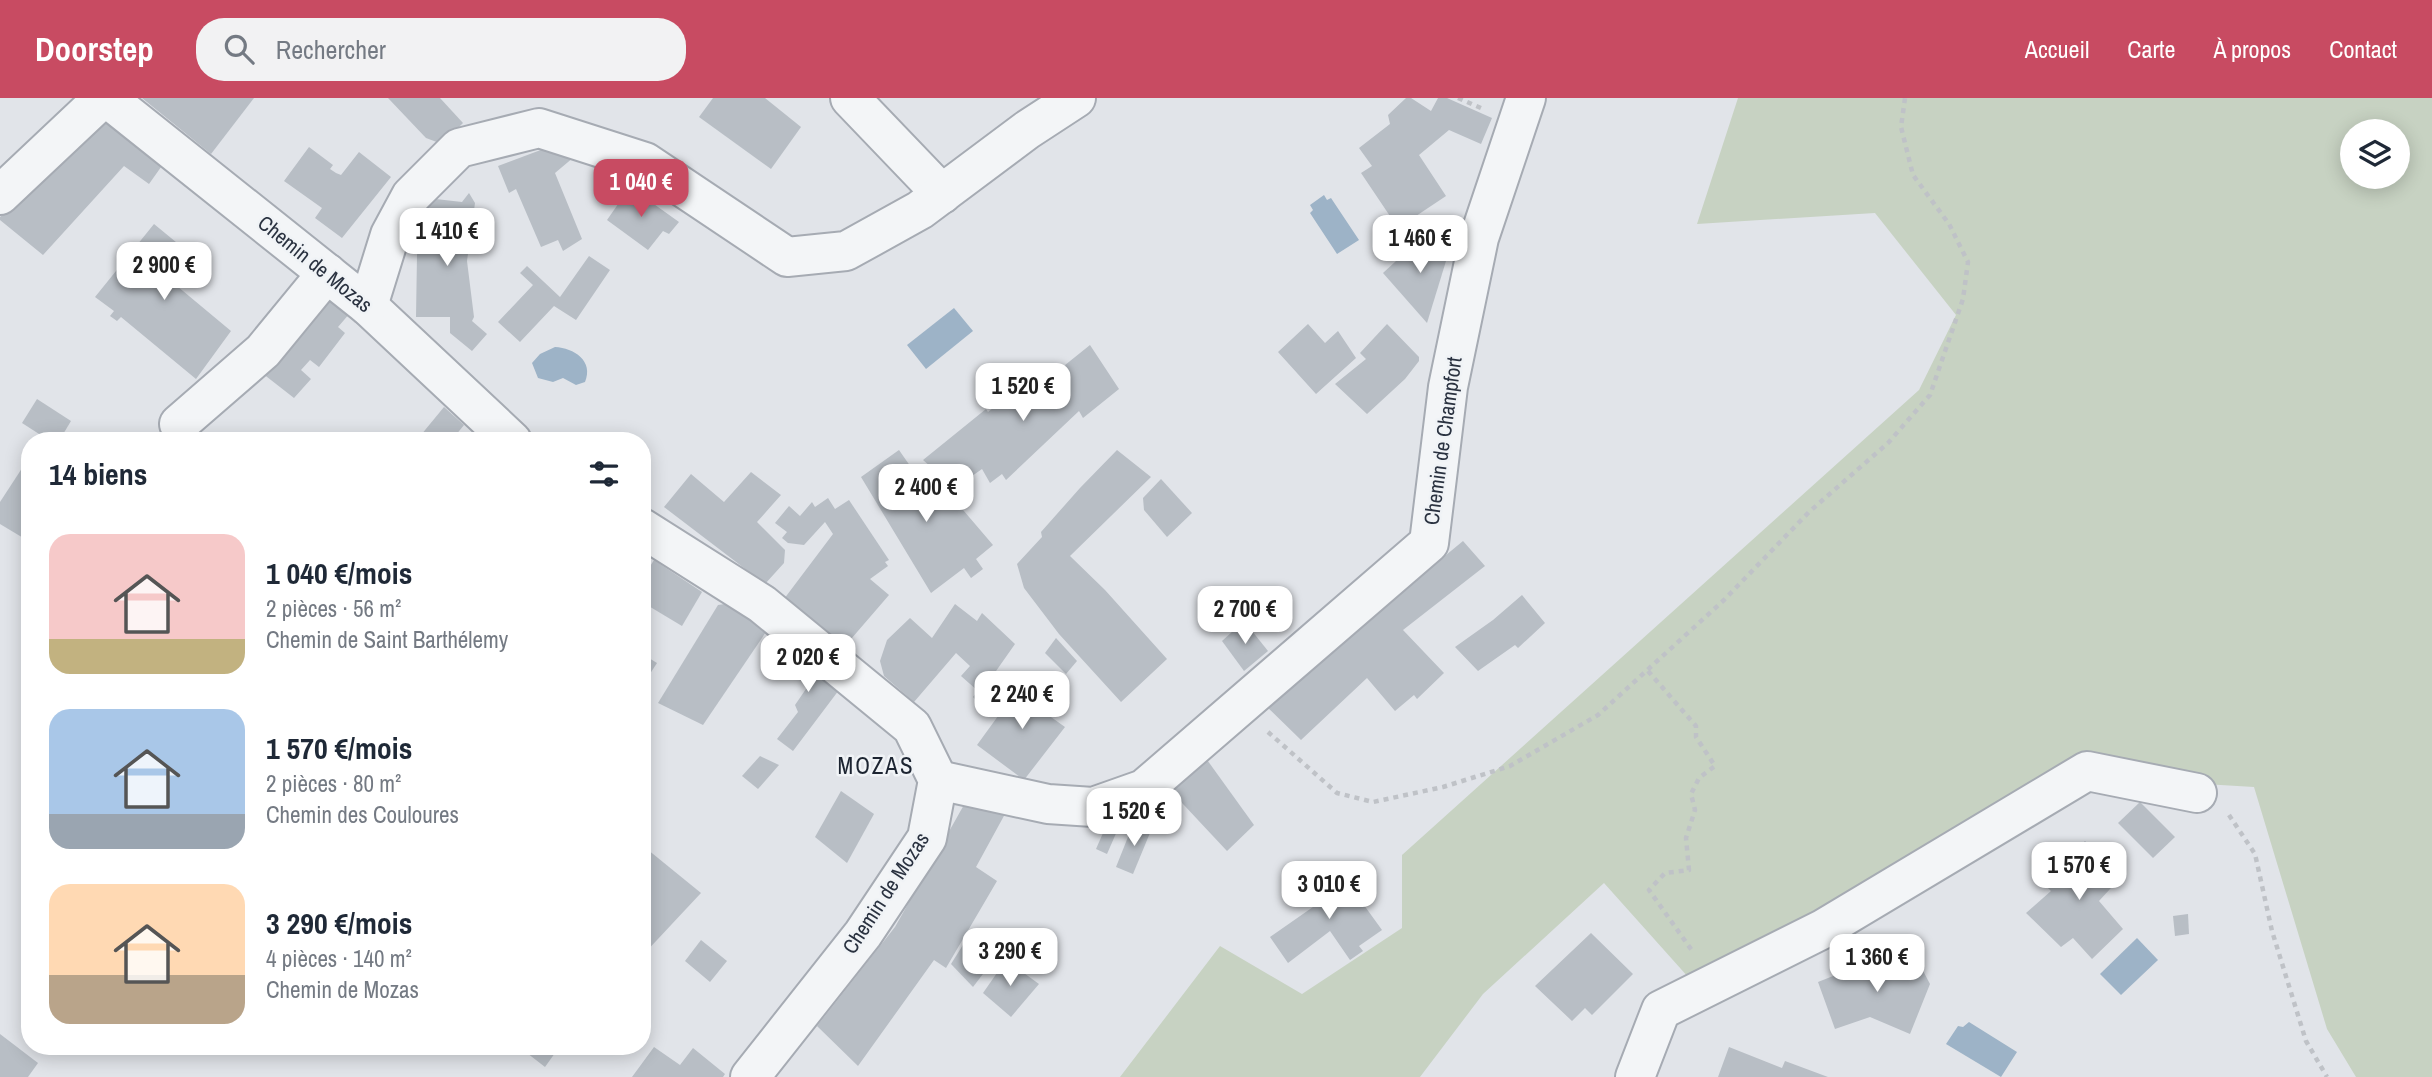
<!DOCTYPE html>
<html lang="fr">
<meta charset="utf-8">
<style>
body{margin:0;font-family:"Archivo Narrow",sans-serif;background:#f2f2f3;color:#1f2937;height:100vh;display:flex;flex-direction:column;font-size:26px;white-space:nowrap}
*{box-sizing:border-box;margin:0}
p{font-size:23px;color:#747a83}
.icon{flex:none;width:38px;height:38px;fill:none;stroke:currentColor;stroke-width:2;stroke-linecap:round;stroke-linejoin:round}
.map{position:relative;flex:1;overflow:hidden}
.details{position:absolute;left:21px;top:334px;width:630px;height:623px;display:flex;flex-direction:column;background:#fff;border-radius:28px;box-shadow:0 4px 18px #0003}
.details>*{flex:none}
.tools{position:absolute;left:2340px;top:21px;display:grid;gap:14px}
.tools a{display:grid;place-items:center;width:70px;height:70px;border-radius:50%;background:#fff;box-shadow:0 4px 18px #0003;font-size:35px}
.price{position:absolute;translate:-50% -60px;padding:0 16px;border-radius:14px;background:#fff;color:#222;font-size:23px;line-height:46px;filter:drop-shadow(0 2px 4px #0008)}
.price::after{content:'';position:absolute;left:50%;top:42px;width:21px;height:16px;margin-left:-10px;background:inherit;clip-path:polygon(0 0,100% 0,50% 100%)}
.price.current{background:#c84b62;color:#fff}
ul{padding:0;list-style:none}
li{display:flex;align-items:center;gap:21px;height:175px;padding:0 28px}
li span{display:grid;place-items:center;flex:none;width:196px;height:140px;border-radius:21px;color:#555}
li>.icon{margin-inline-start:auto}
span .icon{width:84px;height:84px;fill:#fffc;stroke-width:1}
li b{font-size:30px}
h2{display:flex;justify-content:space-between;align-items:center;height:84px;padding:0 28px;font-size:30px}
header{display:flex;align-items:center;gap:42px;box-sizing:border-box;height:98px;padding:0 35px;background:#c84b62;color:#fff}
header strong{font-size:33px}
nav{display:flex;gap:38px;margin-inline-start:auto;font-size:24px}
.search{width:490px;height:63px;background:#f2f2f3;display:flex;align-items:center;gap:18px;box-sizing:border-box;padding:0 24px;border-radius:28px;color:#747a83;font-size:26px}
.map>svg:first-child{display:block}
.green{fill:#c7d2c2;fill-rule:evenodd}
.water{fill:#9db3c7}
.building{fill:#b8bec5}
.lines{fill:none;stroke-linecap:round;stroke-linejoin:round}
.minor-casing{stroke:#a6abb3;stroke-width:42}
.path{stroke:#bfc2c7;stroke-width:4.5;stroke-dasharray:5 5;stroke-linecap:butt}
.minor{stroke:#f3f5f7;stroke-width:38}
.labels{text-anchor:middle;stroke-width:5;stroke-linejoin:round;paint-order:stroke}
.street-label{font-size:21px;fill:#2a3240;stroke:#f0f3f6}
.neighbourhood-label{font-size:23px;letter-spacing:2px;fill:#1c2431;stroke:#f0f3f6}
</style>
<header>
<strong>Doorstep</strong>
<div class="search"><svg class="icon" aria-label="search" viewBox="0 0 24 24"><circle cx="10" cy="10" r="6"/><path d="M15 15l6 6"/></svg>Rechercher</div>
<nav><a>Accueil</a><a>Carte</a><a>À propos</a><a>Contact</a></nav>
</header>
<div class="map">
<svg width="2432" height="979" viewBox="0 0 2432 979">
<rect width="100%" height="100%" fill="#e1e4e9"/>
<path class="green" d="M1738,0h694v979h-76l-29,-48 -73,-242 -167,-10 -381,220 -102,-114 -121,111 -63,83h-300l100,-131 82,48 100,-66v-73l517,-465 37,-75 -81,-102 -178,11zM2352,33h46v46h-46z"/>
<g class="water">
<path d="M1324,97l3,5 4,-2 28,42 -22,14 -27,-41 3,-3 -3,-5z"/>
<path d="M954,210l19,23 -47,38 -19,-24z"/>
<path d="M555,249c19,1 39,14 30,35l-9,3 -13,-7 -10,4 -15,-4 -6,-15 8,-9z"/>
<path d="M2137,840l21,22 -37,35 -21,-21z"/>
<path d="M1969,924l48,30 -16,25 -55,-33 12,-18 5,1z"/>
</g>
<g class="building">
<path d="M142,0h112l-43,56z"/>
<path d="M388,0h52l23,25 -21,21 -16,-6z"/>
<path d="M713,0h52l36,29 -30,42 -72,-52z"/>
<path d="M1406,0h5l20,13 7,-13h9l45,20 -11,26 -32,-14 -30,25 27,41 -48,32 -37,-55 11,-7 -13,-18 31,-24 -2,-9z"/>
<path d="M107,21l59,41 -17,24 -25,-18 -81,89 -43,-35v-3z"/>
<path d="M309,49l24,18 -3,4 6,4 5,2 18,-23 32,25 -49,61 -27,-20 7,-10 -38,-27z"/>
<path d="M546,50l28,9 -19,16 27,66 -19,12 -5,-11 -17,7 -25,-58 -7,4 -11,-27z"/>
<path d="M630,89l49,35 -10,12 -6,-3 -15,19 -41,-30z"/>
<path d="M469,95l6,10 -8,58 7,56 -2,4 15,13 -15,17 -22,-18v-16h-34l1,-62 10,-57 35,4z"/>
<path d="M154,126l45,37 -22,25 54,45 -35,48 -75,-62 -4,4 -7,-5 4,-5 -19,-14z"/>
<path d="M1421,140l29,10 -23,75 -44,-50z"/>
<path d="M589,158l21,14 -34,50 -22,-14 -34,36 -22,-20 35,-37 -13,-12 7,-7 33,31z"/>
<path d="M329,197l21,18 -12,14 7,6 -26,34 -9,-7 -9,10 10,9 -17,19 -32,-25z"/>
<path d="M1308,226l17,19 13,-12 18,27 -40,36 -38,-42z"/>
<path d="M1387,226l32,33v4l-14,18 -38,35 -32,-30 31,-25 -6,-6z"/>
<path d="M1090,247l29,44 -36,29 -4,-7 -73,69 -4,-6 -12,9 -8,-14 -27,19 -32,-28 63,-51 2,3 23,-19 8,9z"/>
<path d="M37,301l34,22 -12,20h-9l-28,-18z"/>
<path d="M444,309l20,18 -13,16h-35z"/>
<path d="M899,352l16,23 13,32 18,-15 47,55 -17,14 7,10 -12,9 -7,-10 -33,25 -70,-116z"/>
<path d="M1117,352l34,27 -81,79 35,34 62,69 -46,43 -62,-68 -35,-46 -7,-24 25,-27 -1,-5 39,-44z"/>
<path d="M30,358v86l-30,-18v-22z"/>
<path d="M751,374l30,23 -24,27 28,28 -1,13 -19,21 -101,-77 27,-33 33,28z"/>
<path d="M1161,381l31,34 -25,24 -23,-27 -1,-12z"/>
<path d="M828,400l7,11 14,-9 40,60 -4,2 3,4 -18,13 19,16 -44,51 -61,-47 49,-65 -8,-12 -21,23 -16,-2 -6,-5 5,-6 -12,-9 14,-17 11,10 12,-14 3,5z"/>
<path d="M1463,443l22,25 -82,64 41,43 -27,26 -3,-4 -19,16 -28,-33 -66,62 -36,-35z"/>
<path d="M654,462l48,32 -20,34 -40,-24v-23z"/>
<path d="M1522,497l23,28 -27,25 -3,-3 -37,26 -23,-24 38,-27z"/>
<path d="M725,506l33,15 10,10 -65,96 -45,-22 60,-98z"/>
<path d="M955,506l22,17 5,-8 33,31 -26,37 2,3 -12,19 -6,-6 5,-6 -17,-15 9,-10 -14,-13 -42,49 -30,-26 -4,-15 7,-21 23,-22 22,20z"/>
<path d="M1244,523l24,30 -24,20 -22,-30z"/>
<path d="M1056,540l21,23 -11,13 -21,-21z"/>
<path d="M788,545l57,39 -52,69 -16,-12 21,-27 -3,-7 13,-19 -29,-21 8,-11 -5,-4z"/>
<path d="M644,557l13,8 -15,23v-28z"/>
<path d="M1027,578l19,12 -12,17 31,22 -41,53 -47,-35z"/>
<path d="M760,658l19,9 -21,24 -16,-13z"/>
<path d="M1205,659l49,68 -27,26 -59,-63z"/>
<path d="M841,693l33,23 -27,49 -32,-26z"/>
<path d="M969,698l36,18 -29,53 21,14 -51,87 -12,-8 -76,106 -41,-40 78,-99z"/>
<path d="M2140,704l35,35 -22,21 -35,-35z"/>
<path d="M1110,719l11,5 -14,32 -11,-5z"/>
<path d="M1134,724l18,6 -19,46 -17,-7z"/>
<path d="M2085,743l36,36 -22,24 24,28 -31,30 -19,-21 -12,9 -35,-34 25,-22 -9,-9z"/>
<path d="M642,747l59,48 -59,63z"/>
<path d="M1340,774l42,58 -23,16 4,5 -13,9 -20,-29 -42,32 -18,-26 43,-30 -7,-11z"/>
<path d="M2188,816l1,20 -14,2 -2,-20z"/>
<path d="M973,831l26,24 -26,34 -22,-23z"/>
<path d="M1591,835l42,41 -41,41 -7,-7 -13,13 -37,-35z"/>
<path d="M701,842l26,21 -17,21 -25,-21z"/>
<path d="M1886,857l35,12 9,17 -20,50 -40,-17 -35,12 -17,-47z"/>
<path d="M1006,862l33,24 -28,33 -28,-24z"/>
<path d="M0,936l38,29 -10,14h-28z"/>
<path d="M518,948h42l-15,21z"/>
<path d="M654,949l26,18 13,-17 32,26 -2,3h-91z"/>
<path d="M1729,949l53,21 3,-7 43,16h-110z"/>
</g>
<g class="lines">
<g class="minor-casing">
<g id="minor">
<path d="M107,0l261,208 144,135"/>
<path d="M850,0l92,96"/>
<path d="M0,97l103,-97"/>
<path d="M368,208l22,-71 21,-39 48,-48 80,-20 106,34 142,95 59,-6 74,-41 107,-80 49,-32"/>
<path d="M179,326l84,-73 64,-78"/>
<path d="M642,430l120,76 150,123 26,53 -11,58 -64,96 -113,143"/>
<path d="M938,682l110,24 45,3 51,-18 285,-246 19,-156 31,-149 47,-140"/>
<path d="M1635,979l26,-67 162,-81 264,-158 110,22"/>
</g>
</g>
<g class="path">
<path d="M1458,0l23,10"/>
<path d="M1648,573l48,55v11l19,29 -16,12 -8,16 4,16 -9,28 3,32 -24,3 -16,17 44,62"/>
<path d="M1268,634l69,61 36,9 70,-15 67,-21 88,-51 126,-115 85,-88 79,-69 42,-48 33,-96 5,-37 -19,-38 -36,-49 -12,-48 4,-29"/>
<path d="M2229,717l26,39 17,77 34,110 21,36"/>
</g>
<use href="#minor" class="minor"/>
</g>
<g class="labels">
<g class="street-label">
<text transform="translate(315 166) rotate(39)" y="7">Chemin de Mozas</text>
<text transform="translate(1443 343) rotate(-82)" y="7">Chemin de Champfort</text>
<text transform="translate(886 795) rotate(-57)" y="7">Chemin de Mozas</text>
</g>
<g class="neighbourhood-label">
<text x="876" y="676">MOZAS</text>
</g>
</g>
</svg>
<div class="tools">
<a><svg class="icon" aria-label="layers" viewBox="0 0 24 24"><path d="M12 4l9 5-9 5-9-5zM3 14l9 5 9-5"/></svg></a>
</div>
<b class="price current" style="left:641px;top:121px">1 040 €</b>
<b class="price" style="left:447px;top:170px">1 410 €</b>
<b class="price" style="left:1420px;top:177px">1 460 €</b>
<b class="price" style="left:164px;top:204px">2 900 €</b>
<b class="price" style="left:1023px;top:325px">1 520 €</b>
<b class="price" style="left:926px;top:426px">2 400 €</b>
<b class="price" style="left:1245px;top:548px">2 700 €</b>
<b class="price" style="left:808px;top:596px">2 020 €</b>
<b class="price" style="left:1022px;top:633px">2 240 €</b>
<b class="price" style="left:1134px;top:750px">1 520 €</b>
<b class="price" style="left:2079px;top:804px">1 570 €</b>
<b class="price" style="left:1329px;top:823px">3 010 €</b>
<b class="price" style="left:1010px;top:890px">3 290 €</b>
<b class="price" style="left:1877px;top:896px">1 360 €</b>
<section class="details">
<h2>14 biens<svg class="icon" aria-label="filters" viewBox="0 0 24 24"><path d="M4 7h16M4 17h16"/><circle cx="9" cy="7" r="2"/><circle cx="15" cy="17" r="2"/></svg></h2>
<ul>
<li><span style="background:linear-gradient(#f6c9c9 75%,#c2b280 0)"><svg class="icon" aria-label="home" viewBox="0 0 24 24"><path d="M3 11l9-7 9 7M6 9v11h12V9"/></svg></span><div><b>1 040 €/mois</b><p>2 pièces · 56 m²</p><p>Chemin de Saint Barthélemy</p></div></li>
<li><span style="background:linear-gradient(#a9c7e8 75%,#9aa5b1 0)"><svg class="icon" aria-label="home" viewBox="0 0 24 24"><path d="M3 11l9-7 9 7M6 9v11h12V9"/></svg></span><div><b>1 570 €/mois</b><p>2 pièces · 80 m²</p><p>Chemin des Couloures</p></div></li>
<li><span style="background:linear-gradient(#ffd9b3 65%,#b9a48a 0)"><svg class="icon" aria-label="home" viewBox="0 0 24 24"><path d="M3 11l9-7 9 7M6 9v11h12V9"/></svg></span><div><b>3 290 €/mois</b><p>4 pièces · 140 m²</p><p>Chemin de Mozas</p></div></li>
</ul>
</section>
</div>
